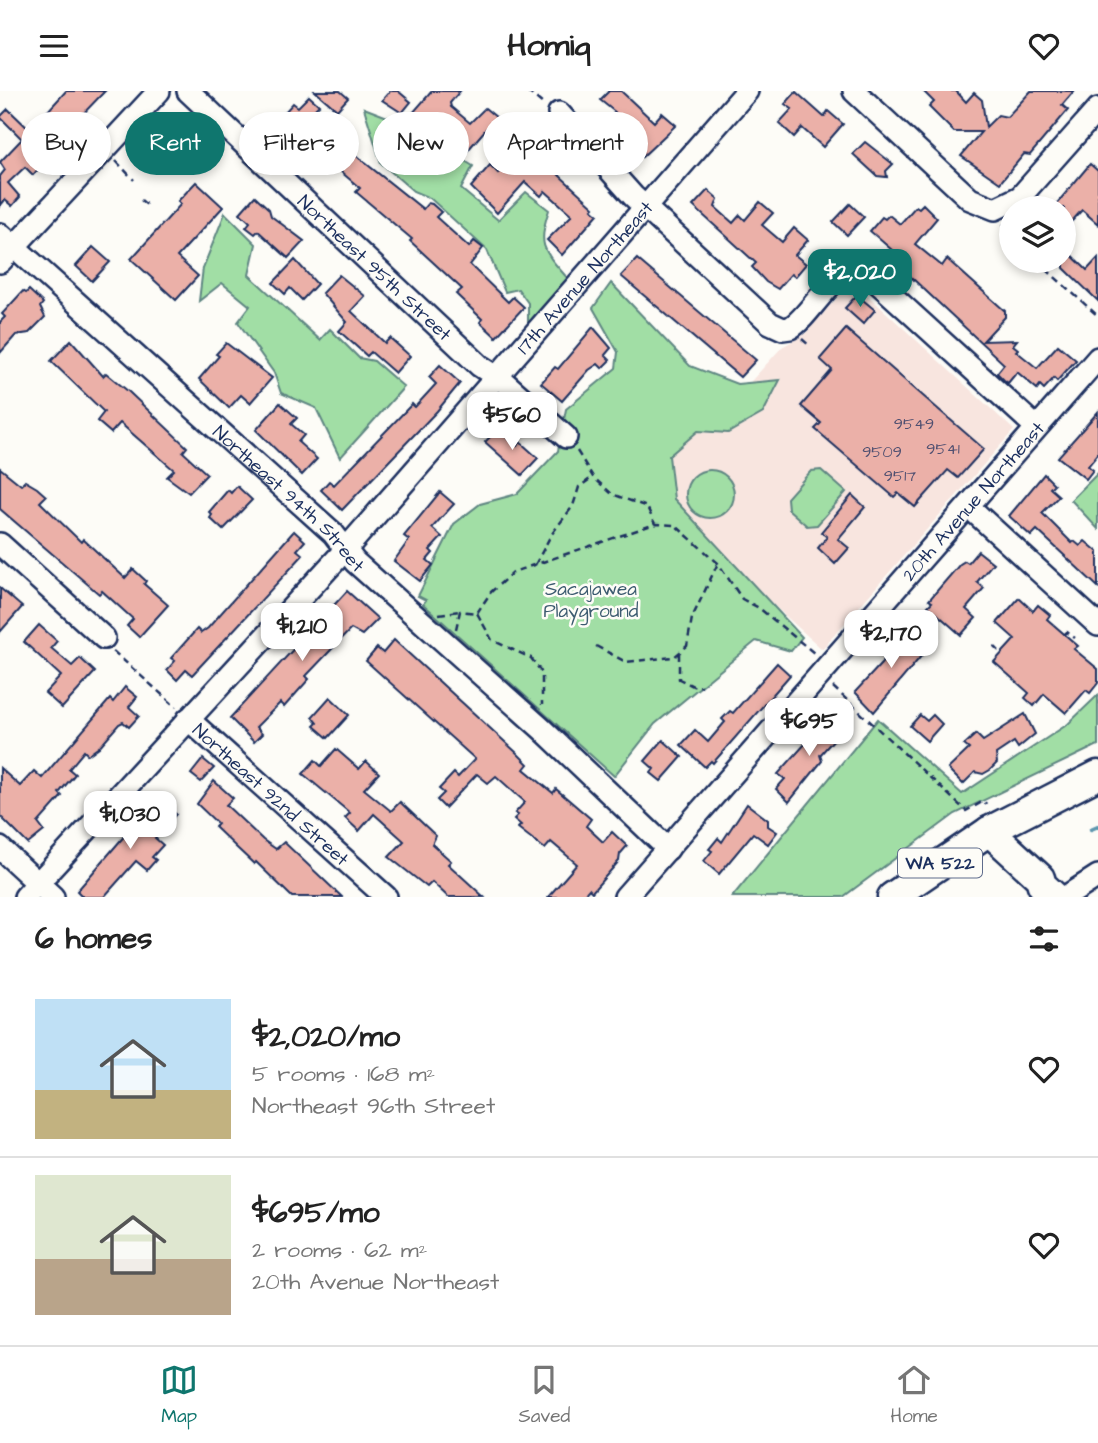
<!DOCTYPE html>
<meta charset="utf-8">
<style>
body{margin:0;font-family:"Architects Daughter",sans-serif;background:#f2f2f2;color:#222;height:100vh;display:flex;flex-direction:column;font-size:26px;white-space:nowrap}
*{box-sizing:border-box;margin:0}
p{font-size:23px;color:#767676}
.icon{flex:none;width:38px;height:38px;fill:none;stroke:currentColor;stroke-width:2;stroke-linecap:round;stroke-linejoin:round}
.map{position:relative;height:806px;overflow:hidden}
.details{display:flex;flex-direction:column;background:#fff;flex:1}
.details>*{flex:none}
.hud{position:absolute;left:21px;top:21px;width:700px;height:63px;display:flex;gap:14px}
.fabs{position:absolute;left:999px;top:105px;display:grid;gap:14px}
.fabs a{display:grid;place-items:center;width:77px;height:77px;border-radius:50%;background:#fff;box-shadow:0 4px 10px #0003;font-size:35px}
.price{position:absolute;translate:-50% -60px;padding:0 16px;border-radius:14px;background:#fff;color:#222;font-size:23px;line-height:46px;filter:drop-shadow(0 2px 4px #0008)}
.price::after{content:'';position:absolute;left:50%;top:42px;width:21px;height:16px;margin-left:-10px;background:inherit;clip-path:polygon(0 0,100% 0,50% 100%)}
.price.selected{background:#0f766e;color:#fff}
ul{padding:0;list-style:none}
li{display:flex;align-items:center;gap:21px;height:175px;padding:0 35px}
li+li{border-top:2px solid #e0e0e0}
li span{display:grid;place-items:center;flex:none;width:196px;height:140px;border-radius:0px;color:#555}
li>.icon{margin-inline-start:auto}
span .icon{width:84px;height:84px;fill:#fffc;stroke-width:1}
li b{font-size:30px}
h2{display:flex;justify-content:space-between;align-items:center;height:84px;padding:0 35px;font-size:30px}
.chip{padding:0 24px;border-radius:32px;background:#fff;box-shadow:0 4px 10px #0003;font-size:24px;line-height:63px}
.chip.selected{background:#0f766e;color:#fff}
header{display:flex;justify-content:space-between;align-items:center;height:91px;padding:0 35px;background:#fff;font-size:32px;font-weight:800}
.dock{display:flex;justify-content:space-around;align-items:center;height:98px;border-top:2px solid #e0e0e0;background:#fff;font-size:19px;color:#767676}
.dock a{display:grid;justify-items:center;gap:4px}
.dock .selected{color:#0f766e}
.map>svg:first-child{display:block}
.built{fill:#f8e5df}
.green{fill:#a1dea5;stroke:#5e8682;stroke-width:2}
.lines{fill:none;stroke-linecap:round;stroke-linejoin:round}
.stream{stroke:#5e97af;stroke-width:4.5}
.building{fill:#ebb0a8;stroke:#1b2f5e;stroke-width:2}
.minor-casing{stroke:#1b2f5e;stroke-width:26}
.major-casing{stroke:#1b2f5e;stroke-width:33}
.path{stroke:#1b2f5e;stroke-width:2.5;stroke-dasharray:7 5;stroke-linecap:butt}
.minor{stroke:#fdfcf7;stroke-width:21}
.major{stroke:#fdfcf7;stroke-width:28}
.labels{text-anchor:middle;stroke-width:5;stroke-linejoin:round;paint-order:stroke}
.number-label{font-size:16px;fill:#4f4f70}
.shield{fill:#fdfcf7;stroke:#5f6c8c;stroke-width:2}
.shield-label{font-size:18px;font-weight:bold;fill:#1b2f5e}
.street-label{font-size:19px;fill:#1b2f5e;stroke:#fdfcf7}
.park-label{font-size:19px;fill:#3c5b70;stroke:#fdfcf7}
</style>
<header><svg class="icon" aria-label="menu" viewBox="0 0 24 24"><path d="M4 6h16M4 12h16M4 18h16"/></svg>Homiq<svg class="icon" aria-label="heart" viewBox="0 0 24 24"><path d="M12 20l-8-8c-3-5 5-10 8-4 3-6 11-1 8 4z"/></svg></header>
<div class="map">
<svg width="1098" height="806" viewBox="0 0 1098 806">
<rect width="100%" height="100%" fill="#fdfcf7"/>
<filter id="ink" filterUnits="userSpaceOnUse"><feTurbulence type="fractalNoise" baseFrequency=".0143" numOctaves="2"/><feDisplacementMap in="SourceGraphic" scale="14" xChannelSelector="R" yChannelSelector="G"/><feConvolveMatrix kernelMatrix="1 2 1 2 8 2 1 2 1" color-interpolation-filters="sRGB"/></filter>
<g filter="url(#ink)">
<path class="built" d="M852,190l162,149 -192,219 -242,-219 145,-20 57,-63 23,-13z"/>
<g class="green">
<path d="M364,17l39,15 70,43 -12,23 37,31 28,-28 23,18c-13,37 -4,42 20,70l-41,50v-27l-10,-14 -13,3 -18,-42 -57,-52 -17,-7 -32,-28z"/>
<path d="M225,122l31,31 -7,31 71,65 10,-11 29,29 15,3 30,26 -64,71 -24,-50 -35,-15 -7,-20 -36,-51 12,-16 -28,-23 -23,18 4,-33z"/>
<path d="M611,192l79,83 47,18 43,-4 -17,33 -35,20 -30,-2 -29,25 5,43 128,138 -11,14 -35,-10 -101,83 -41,52 -191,-172 3,-4 -8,-4 36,-72 26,-20 37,-10 41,-43 8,-42 50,-41 2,-16 -25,-44z"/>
<path d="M821,379l25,22 -29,33 -10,1 -19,-17 -1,-11 24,-27z"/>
<circle cx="710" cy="403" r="24"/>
<path d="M1098,382v56l-27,-29z"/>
<path d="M1098,604v50l-143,69 -112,83h-111l146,-178 84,75 106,-70z"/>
</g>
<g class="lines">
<path class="stream" d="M1091,738l7,-3"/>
</g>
<g class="building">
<path d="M66,0h39l-25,26 3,3 -4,5 2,2 -10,11 -2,-3 -36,40 -8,-8 -17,16 12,14 -8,9 -7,-6 -5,6v-30l5,-6 -5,-8 22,-23 -22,-22 8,-8 28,27 16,-17 -6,-6z"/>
<path d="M315,0h25l8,7 -11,12z"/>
<path d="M390,0h8l13,11 -9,11 -20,-13z"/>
<path d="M432,0h28l-10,12 1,4 19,16 15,-15 18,15 -10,12 -7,-6 -18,21 -31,-26 -6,7 -20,-16z"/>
<path d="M609,0h12l33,31 8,-9 14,12 -34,32 -36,-35 9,-10 -15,-12z"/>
<path d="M923,0h33l10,11 8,-9 8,7 4,27 12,-12 9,2 24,-26h43l-12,14 6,5 -38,45 -6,-1 -24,29 -39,-27 20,-24h-27l-25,-25 5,-5z"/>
<path d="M796,1l28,25 4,-6 15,13 -20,23 -21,-19 -8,9 -15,-14 13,-14 -7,-5z"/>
<path d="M309,5l10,9 -31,31 -14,-12 19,-21 5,4z"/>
<path d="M329,43l94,75 5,-6 4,1 9,8 -5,5 33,30 5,-6 9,7 -13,17 38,37 5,-5 11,10 -28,30 -16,-15 2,-3 -26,-25 6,-5 -52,-48 2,-2 -56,-47 4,-4 -26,-22 -6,8 -20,-17z"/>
<path d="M865,51l28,22 -7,7 1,6 -10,-1 -24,-22z"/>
<path d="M524,55l5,4 2,-2 30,25 -2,2 35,32 -2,2 6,5 -36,41 -15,-15 25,-25 -27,-24 -4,5 -16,-14 -28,31 -26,-26 19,-22 8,8 5,-5 2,2z"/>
<path d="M1090,73l8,7v53l-16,-14 -18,20v-22h-11z"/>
<path d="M196,91l27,25 -46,50 21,19 -22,24 -45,-41 50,-55 -3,-3z"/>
<path d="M708,99l10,9 -3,8 18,16 7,-8 5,5 15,-18 13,11 -11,12 20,17 12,-14 14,12 -13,15 11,9 -11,13 -4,-3 -13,15 -12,-7 -14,-15 4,-4 -63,-57z"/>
<path d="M255,105l14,13 2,7 33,25 -16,17 -30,-27 -3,3 -9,-7 4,-5 -10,-9z"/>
<path d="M850,113l14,13 -17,18 -14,-13z"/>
<path d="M923,113l14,14 -22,26 27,22 5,-7 58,52v6l-22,24 34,-1 -4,5 5,4 -2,2 21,17 21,-23 18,15 -19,21 -3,-3 -10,11 -4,-4 -3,4 -20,-17 -9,11 -4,-3 -7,-7 7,-9 -108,-101 4,-6 -30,-26 12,-14 3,2 4,-4 11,9 16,-18 3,2z"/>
<path d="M93,156l17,15 -18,19 -16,-15z"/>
<path d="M1064,157l23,22 11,-12v43l-34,-33z"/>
<path d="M637,168l119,101 -16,17 -119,-101z"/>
<path d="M295,169l22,24 -15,16 -12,-12 -5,6 -12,-11z"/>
<path d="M339,184l26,21 -14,15 34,32 5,-5 20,18 -15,17 -24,-21 -4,4 -28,-25 8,-9 -25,-29z"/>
<path d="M29,199l14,13 -3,4 5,10 -16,16 -13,2 -16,18v-31l5,-5 -3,-3 21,-23 3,2z"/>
<path d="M857,204l18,15 -12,14 -18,-16z"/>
<path d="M593,236l18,21 -6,7 5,5 -8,8 -4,-4 -9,6 -27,31 -21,-18 14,-16 3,2z"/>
<path d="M846,238l138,120 -26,29 -10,-8 -33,37 -17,-14 -4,4 -79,-68 6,-6 -20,-17 31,-36 -12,-11z"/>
<path d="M71,249l32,36 3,-3 23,19 58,55 -4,5 24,22 -18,19 -22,-16 7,-7 -54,-47 -9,10 -14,-12 7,-9 -53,-51z"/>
<path d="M226,252l46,35 -22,25 -9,-8 -12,13 -30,-29 20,-23 -3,-2z"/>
<path d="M440,274l20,18 -23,28 -95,99 -21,-20 8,-9 5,4 78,-81 3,3 21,-23 -7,-7z"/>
<path d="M280,312l17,15 -6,6 13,11 -6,7 19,17 -15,16 -46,-45z"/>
<path d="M1098,321v42l-10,12 5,4 -7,9 -28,-22z"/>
<path d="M498,338l19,17 3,-4 18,16 -16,17 -37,-33z"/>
<path d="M0,377l21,17 4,-4 12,7 9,8 -6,6 41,40 2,-3 42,39 8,-9 13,12 -2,3 24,21 -29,32 -12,-11 6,-7 -31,-28 -3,3 -99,-85z"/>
<path d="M1044,383l10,10 -4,4 9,8 -17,17 30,30 2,-2 6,5 5,-5 13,11v35l-61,-57 -6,6 -22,-20z"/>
<path d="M237,395l15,14 -29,30 -13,-12 2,-3 -3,-3 19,-22 3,3z"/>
<path d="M440,401l14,12 -22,24 10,9 -12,13 3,3 -6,7 6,5 -13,16 -26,-20 15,-21 -5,-4z"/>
<path d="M852,404l13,12 -27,32 11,9 -14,16 -17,-16 9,-11 -6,-5z"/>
<path d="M294,440l11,10 -8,9 6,5 -111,120 -6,-5 -9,10 -10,-10 8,-9 -4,-3 26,-29 4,4 7,-5z"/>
<path d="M978,460l15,12 -16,19 7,6 -18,21 10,9 -15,17 -33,-29 4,-4 -3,-2 31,-36 5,-3 3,2z"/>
<path d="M0,497l22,19 -22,25z"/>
<path d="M347,500l31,28 -16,16 -11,-6 -45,47 3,3 -25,28 -4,-4 -24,24 6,7 -8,8 -24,-24z"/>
<path d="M1019,507l14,13 5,-6 12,10 -3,4 31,27 -4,3 24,20v14l-8,10 -4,-3 -20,23 -22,-19 -10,12 -9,-8 4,-5 -35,-31 21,-23 -18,-16z"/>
<path d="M39,534l18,16 -6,7 21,18 8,-8 15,14 -33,36 -17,-15 16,-17 -37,-34z"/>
<path d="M907,536l13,11 -6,6 9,10 -49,58 -19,-20 26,-28 5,-7 -3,-3z"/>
<path d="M394,549l123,113 11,11 -4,5 29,24 3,-4 35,30 -5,7 17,16 9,-10 15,14 -7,8 -1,7 -27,31 -3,-3 -7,8h-34l29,-33 -26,-22 -6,7 -27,-21 3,-3 -7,-6 4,-4 -3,-2 10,-11 -29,-26 -8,7 -11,-9 -32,34 -8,-8 7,-7 -5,-4 15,-16 4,4 17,-18 -109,-98 11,-13 6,5z"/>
<path d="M777,572l13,12 -77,88 -2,-2 -6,6 -24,-22 14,-15 13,12 17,-20 -3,-3 8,-8 3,2z"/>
<path d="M125,596l12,10 -8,10 10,9 -10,11 -6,-5 -4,2 -20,23 -11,8 -4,-4 -15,18 6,5 -16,19 3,3 -24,27 6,8 -16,13 -28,-28v-48l20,18 14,-15 8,7 68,-79 3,3z"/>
<path d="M330,606l19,18 -21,23 -14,-12 3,-3 -5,-6z"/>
<path d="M834,621l11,9 -5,5 3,3 -23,26 2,6 -33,41 -13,-13 9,-10 -7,-5z"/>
<path d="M1025,623l10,20 -17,14 -4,-6 -18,12 1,9 -7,7 -7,4 -8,-2 -12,12 -15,-15 21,-20 -5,-4 12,-11 7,7z"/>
<path d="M920,624l7,6 6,-6 9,9 -15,17 -17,-15z"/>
<path d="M663,649l19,17 -21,24 -10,-8 3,-4 -9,-8z"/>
<path d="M336,658l23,20 7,-8 13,12 -15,16 27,22 9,-9 36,34 -4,8 19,17 -3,3 36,33h-36l-16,-15 -5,5 -38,-30 15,-16 -30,-27 -15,17 -14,-13 5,-5 -47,-39 12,-14 6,6z"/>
<path d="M203,668l11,9 -13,14 -10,-8z"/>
<path d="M214,690l19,17 -7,7 37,35 13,9 8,-7 58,55h-50l-36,-35 -2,2 -16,-15 -23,-22 3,-3 -21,-20z"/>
<path d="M157,707l19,16 -21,24 8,7 -11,12 4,3 -9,10 -11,-9 -32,36h-21l-6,-6z"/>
<path d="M747,713l21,16v6l9,6 -9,12 -15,-11 -34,41 -15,-13 8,-10 -3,-2 9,-11 4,4z"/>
</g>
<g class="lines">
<g class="minor-casing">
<g id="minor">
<path id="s1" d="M188,0l292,275 23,15 63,56"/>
<path d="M854,0l116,108 25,10 25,-12 78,-88"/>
<path d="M559,22l74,83 137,127 13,6 7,-1c25,-15 43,-66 77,-55l169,154"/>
<path id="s2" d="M0,143l333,299 22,29 187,167 126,120"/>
<path d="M0,171l159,-171"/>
<path d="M969,416l129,118"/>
<path d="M0,453l104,94"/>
<path id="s3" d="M188,628l198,178"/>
<path d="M0,757l53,49"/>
<path d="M1067,805l31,-20"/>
<path id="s4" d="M25,806l321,-348 401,-458"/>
<path id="s5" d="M625,806l473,-539"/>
</g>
</g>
<g class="major-casing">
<g id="major">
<path d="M989,740l51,47 2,7 13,12"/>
<path d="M892,806l97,-66 109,-56"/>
</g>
</g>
<g class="path">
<path d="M527,0l16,13"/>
<path d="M116,70l18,19"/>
<path d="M141,109l8,7"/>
<path d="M1003,133l9,11"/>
<path d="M1037,170l61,55"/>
<path d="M802,248l8,7"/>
<path d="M577,360l16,26 19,17 35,13 8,17"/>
<path d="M535,474l16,-30 22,-29 6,-19 14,-10"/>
<path d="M477,522l14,-21 22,-20 142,-48 20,1 43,38 24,36 17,9 55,45"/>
<path d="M439,523l21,-3"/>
<path d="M456,538l4,-18 17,2 15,27 39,18 11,15v32"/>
<path d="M1064,544l3,-3 8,6"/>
<path d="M596,555l30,16 48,-5 13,-11 5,-28 26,-55"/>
<path d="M994,555l8,8"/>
<path d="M113,560l63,56"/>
<path d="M679,562v26l16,8 7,-1"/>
<path d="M833,596l133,124 18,-10 2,3"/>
</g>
<use href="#minor" class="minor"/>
<use href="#major" class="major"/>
</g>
</g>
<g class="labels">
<g class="number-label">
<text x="914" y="338">9549</text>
<text x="943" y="363">9541</text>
<text x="882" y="366">9509</text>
<text x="900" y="390">9517</text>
</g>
<rect class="shield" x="898" y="757.5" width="84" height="29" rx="5"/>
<g class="shield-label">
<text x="940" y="778">WA 522</text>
</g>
<g class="street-label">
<text dy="7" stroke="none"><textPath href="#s1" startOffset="257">Northeast 95th Street</textPath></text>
<text dy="7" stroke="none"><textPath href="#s4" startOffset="835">17th Avenue Northeast</textPath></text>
<text dy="7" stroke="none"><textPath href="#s2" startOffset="392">Northeast 94th Street</textPath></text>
<text dy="7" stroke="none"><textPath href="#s5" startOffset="527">20th Avenue Northeast</textPath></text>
<text dy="7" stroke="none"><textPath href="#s3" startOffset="112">Northeast 92nd Street</textPath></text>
</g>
<g class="park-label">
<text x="591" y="504">Sacajawea<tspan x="591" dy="22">Playground</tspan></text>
</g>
</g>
</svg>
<div class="fabs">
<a><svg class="icon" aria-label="layers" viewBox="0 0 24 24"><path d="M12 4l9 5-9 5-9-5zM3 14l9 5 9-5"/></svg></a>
</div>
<b class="price selected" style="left:860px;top:218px">$2,020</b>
<b class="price" style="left:512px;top:361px">$560</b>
<b class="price" style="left:302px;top:572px">$1,210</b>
<b class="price" style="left:891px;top:579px">$2,170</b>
<b class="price" style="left:809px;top:667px">$695</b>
<b class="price" style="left:130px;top:760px">$1,030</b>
<div class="hud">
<a class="chip">Buy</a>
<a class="chip selected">Rent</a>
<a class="chip">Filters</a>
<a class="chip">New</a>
<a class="chip">Apartment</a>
</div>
</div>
<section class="details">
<h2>6 homes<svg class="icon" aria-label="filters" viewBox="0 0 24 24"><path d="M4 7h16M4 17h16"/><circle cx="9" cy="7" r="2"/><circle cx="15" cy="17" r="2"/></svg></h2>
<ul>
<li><span style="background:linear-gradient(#bfe0f5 65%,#c2b280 0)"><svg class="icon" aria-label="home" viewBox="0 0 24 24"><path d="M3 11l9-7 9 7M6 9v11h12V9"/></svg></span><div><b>$2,020/mo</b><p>5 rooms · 168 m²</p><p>Northeast 96th Street</p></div><svg class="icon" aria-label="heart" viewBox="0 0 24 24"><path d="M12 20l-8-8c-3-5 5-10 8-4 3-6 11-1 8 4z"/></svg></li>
<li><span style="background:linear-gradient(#dfe7d0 60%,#b9a48a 0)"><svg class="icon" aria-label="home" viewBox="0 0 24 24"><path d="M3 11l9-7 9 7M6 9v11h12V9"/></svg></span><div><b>$695/mo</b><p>2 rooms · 62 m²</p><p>20th Avenue Northeast</p></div><svg class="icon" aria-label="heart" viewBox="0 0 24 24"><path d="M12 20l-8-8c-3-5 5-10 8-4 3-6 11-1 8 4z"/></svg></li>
</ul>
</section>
<nav class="dock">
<a class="selected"><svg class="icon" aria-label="map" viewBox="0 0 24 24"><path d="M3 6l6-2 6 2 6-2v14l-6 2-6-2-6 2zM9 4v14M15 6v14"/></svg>Map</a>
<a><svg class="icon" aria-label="saved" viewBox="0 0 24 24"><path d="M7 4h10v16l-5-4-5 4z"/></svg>Saved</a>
<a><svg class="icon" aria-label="home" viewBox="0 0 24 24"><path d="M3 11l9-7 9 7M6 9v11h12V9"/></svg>Home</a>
</nav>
